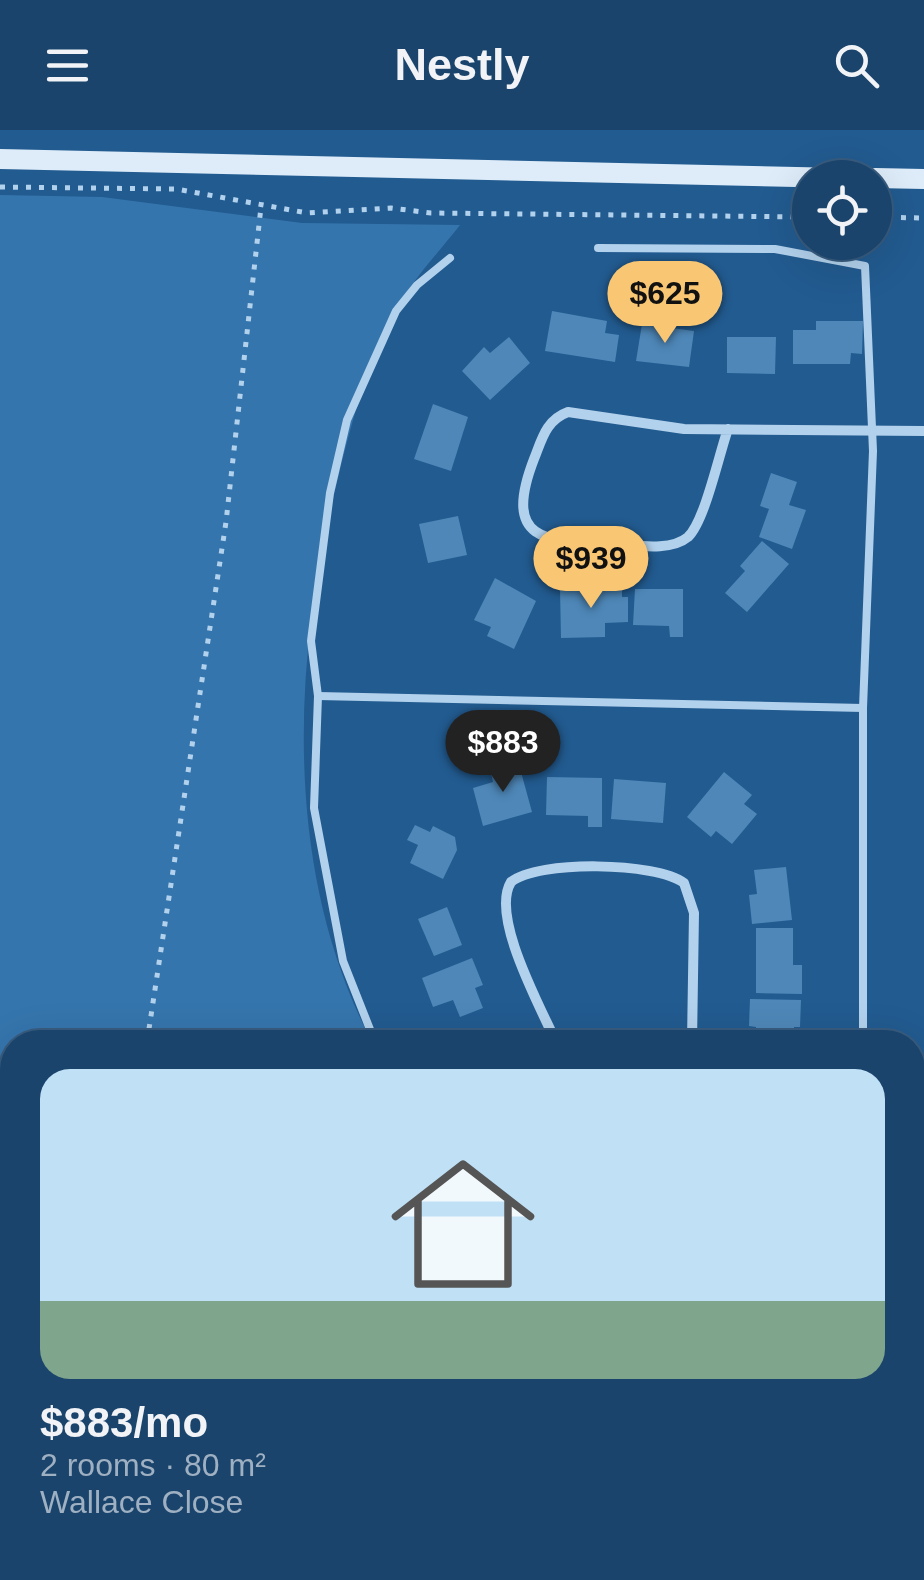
<!DOCTYPE html>
<meta charset="utf-8">
<style>
body{margin:0;font-family:Arial,sans-serif;background:#234b72;color:#f1f3f6;height:100vh;display:flex;flex-direction:column;font-size:38px;white-space:nowrap}
*{box-sizing:border-box;margin:0}
p{font-size:32px;color:#9fb0c2}
.icon{flex:none;width:55px;height:55px;fill:none;stroke:currentColor;stroke-width:2;stroke-linecap:round;stroke-linejoin:round}
.map{position:relative;flex:1;overflow:hidden}
.details{position:absolute;left:0px;top:900px;width:925px;height:550px;display:flex;flex-direction:column;background:#1a446c;border-radius:40px 40px 0 0;box-shadow:0 10px 40px #0002,0 0 0 2px #385c7f}
.details>*{flex:none}
.buttons{position:absolute;left:792px;top:30px;display:grid;gap:20px}
.buttons a{display:grid;place-items:center;width:100px;height:100px;border-radius:50%;background:#1a446c;box-shadow:0 10px 40px #0002,0 0 0 2px #385c7f;font-size:50px}
.price{position:absolute;translate:-50% -85px;padding:0 22px;border-radius:35px;background:#f9c774;color:#111;font-size:32px;line-height:65px;filter:drop-shadow(0 2px 5px #0008)}
.price::after{content:'';position:absolute;left:50%;top:60px;width:30px;height:22px;margin-left:-15px;background:inherit;clip-path:polygon(0 0,100% 0,50% 100%)}
.price.selected{background:#222;color:#fff}
ul{padding:0;list-style:none}
li{display:grid;align-content:center;gap:20px;height:530px;padding:0 40px}
li+li{border-top:2px solid #385c7f}
li span{display:grid;place-items:center;height:310px;border-radius:30px;color:#555}
li>.icon{margin-inline-start:auto}
span .icon{width:180px;height:180px;fill:#fffc;stroke-width:1}
li b{font-size:42px}
header{display:flex;justify-content:space-between;align-items:center;height:130px;padding:0 40px;background:#1a446c;font-size:45px;font-weight:700}
.map>svg:first-child{display:block}
.green{fill:#3575ad}
.building{fill:#4e87b8}
.lines{fill:none;stroke-linecap:round;stroke-linejoin:round}
.path{stroke:#b2d1ec;stroke-width:5;stroke-dasharray:5 8;stroke-linecap:butt}
.lane{stroke:#b2d1ec;stroke-width:8}
.street{stroke:#b2d1ec;stroke-width:10}
.secondary{stroke:#deecf9;stroke-width:20}
</style>
<header><svg class="icon" aria-label="menu" viewBox="0 0 24 24"><path d="M4 6h16M4 12h16M4 18h16"/></svg>Nestly<svg class="icon" aria-label="search" viewBox="0 0 24 24"><circle cx="10" cy="10" r="6"/><path d="M15 15l6 6"/></svg></header>
<div class="map">
<svg width="924" height="1450" viewBox="0 0 924 1450">
<rect width="100%" height="100%" fill="#225b90"/>
<path class="green" d="M0,65l102,2 200,26 158,2c-21,27 -48,55 -64,85 -28,52 -43,107 -57,164 -47,183 -57,396 33,568h-360v526h301l-3,12h-310z"/>
<g class="building">
<path d="M552,181l55,10 -2,12 14,2 -4,27 -70,-11z"/>
<path d="M816,191h47l-1,33 -11,-1 -1,11h-57v-34h23z"/>
<path d="M642,194l52,7 -5,36 -53,-6z"/>
<path d="M509,207l21,26 -40,37 -28,-29 22,-24 6,6z"/>
<path d="M727,207h49l-1,37 -48,-1z"/>
<path d="M433,274l35,13 -17,54 -37,-12z"/>
<path d="M771,343l26,9 -8,23 17,5 -14,39 -33,-12 10,-28 -9,-3z"/>
<path d="M458,386l9,39 -39,8 -9,-39z"/>
<path d="M762,411l27,23 -42,48 -22,-19 20,-22 -5,-5z"/>
<path d="M495,448l41,23 -22,48 -27,-13 4,-9 -17,-7z"/>
<path d="M622,458v9h6v25l-23,1v14l-44,1 -1,-49z"/>
<path d="M635,459h48v48h-13l-1,-11 -36,-1z"/>
<path d="M518,631l14,51 -49,14 -10,-38 20,-6 -3,-13z"/>
<path d="M724,642l28,23 -8,9 13,10 -25,30 -16,-13 -5,6 -24,-20z"/>
<path d="M547,647l55,1v49h-14v-11l-42,-1z"/>
<path d="M614,649l52,4 -3,40 -52,-4z"/>
<path d="M415,695l15,7 3,-6 22,11 2,13 -14,29 -33,-16 8,-18 -11,-5z"/>
<path d="M786,737l6,53 -40,4 -3,-29 8,-1 -3,-24z"/>
<path d="M447,777l15,38 -28,11 -16,-37z"/>
<path d="M756,798h37v37h9v29l-46,-1z"/>
<path d="M472,828l11,27 -8,3 8,20 -23,9 -7,-17 -20,7 -11,-29z"/>
<path d="M750,869l51,1 -1,27h-6v15h-38v-15l-7,-1z"/>
<path d="M433,1438h40l-3,12h-40z"/>
<rect x="738" y="1438" width="52" height="12"/>
</g>
<g class="lines">
<g class="path">
<path d="M0,57l176,2 131,24 84,-5 40,5 379,4"/>
<path d="M875,87l49,1"/>
<path d="M147,912l79,-520 35,-315"/>
<path d="M88,1450l2,-12"/>
</g>
<g class="lane">
<path d="M598,118l177,1 90,17 8,185 -10,257v334"/>
<path d="M318,566l545,12"/>
<path d="M375,912l-32,-81 -29,-153 4,-112 -7,-55 19,-148 17,-73 49,-109 21,-26 33,-27"/>
<path d="M316,1450l3,-12"/>
<path d="M857,1450v-12"/>
</g>
<g class="street">
<path d="M728,299c-9,25 -23,92 -40,108 -18,15 -53,8 -75,7 -68,-2 -111,-2 -79,-85 8,-20 12,-39 34,-47l116,17 240,2"/>
<path d="M556,912c-16,-36 -66,-126 -45,-160 27,-22 145,-20 173,1l10,30 -2,129"/>
<path d="M912,971h12"/>
<path d="M912,1317h12"/>
<path d="M526,1450l3,-12"/>
<path d="M686,1450v-12"/>
</g>
<g class="secondary">
<path d="M0,29l842,19"/>
<path d="M875,48l49,1"/>
</g>
</g>
</svg>
<div class="buttons">
<a><svg class="icon" aria-label="locate" viewBox="0 0 24 24"><circle cx="12" cy="12" r="6"/><path d="M12 2v4M12 18v4M2 12h4M18 12h4"/></svg></a>
</div>
<b class="price" style="left:665px;top:216px">$625</b>
<b class="price" style="left:591px;top:481px">$939</b>
<b class="price selected" style="left:503px;top:665px">$883</b>
<section class="details">
<ul>
<li><span style="background:linear-gradient(#bfe0f5 75%,#7fa58c 0)"><svg class="icon" aria-label="home" viewBox="0 0 24 24"><path d="M3 11l9-7 9 7M6 9v11h12V9"/></svg></span><div><b>$883/mo</b><p>2 rooms · 80 m²</p><p>Wallace Close</p></div></li>
</ul>
</section>
</div>
